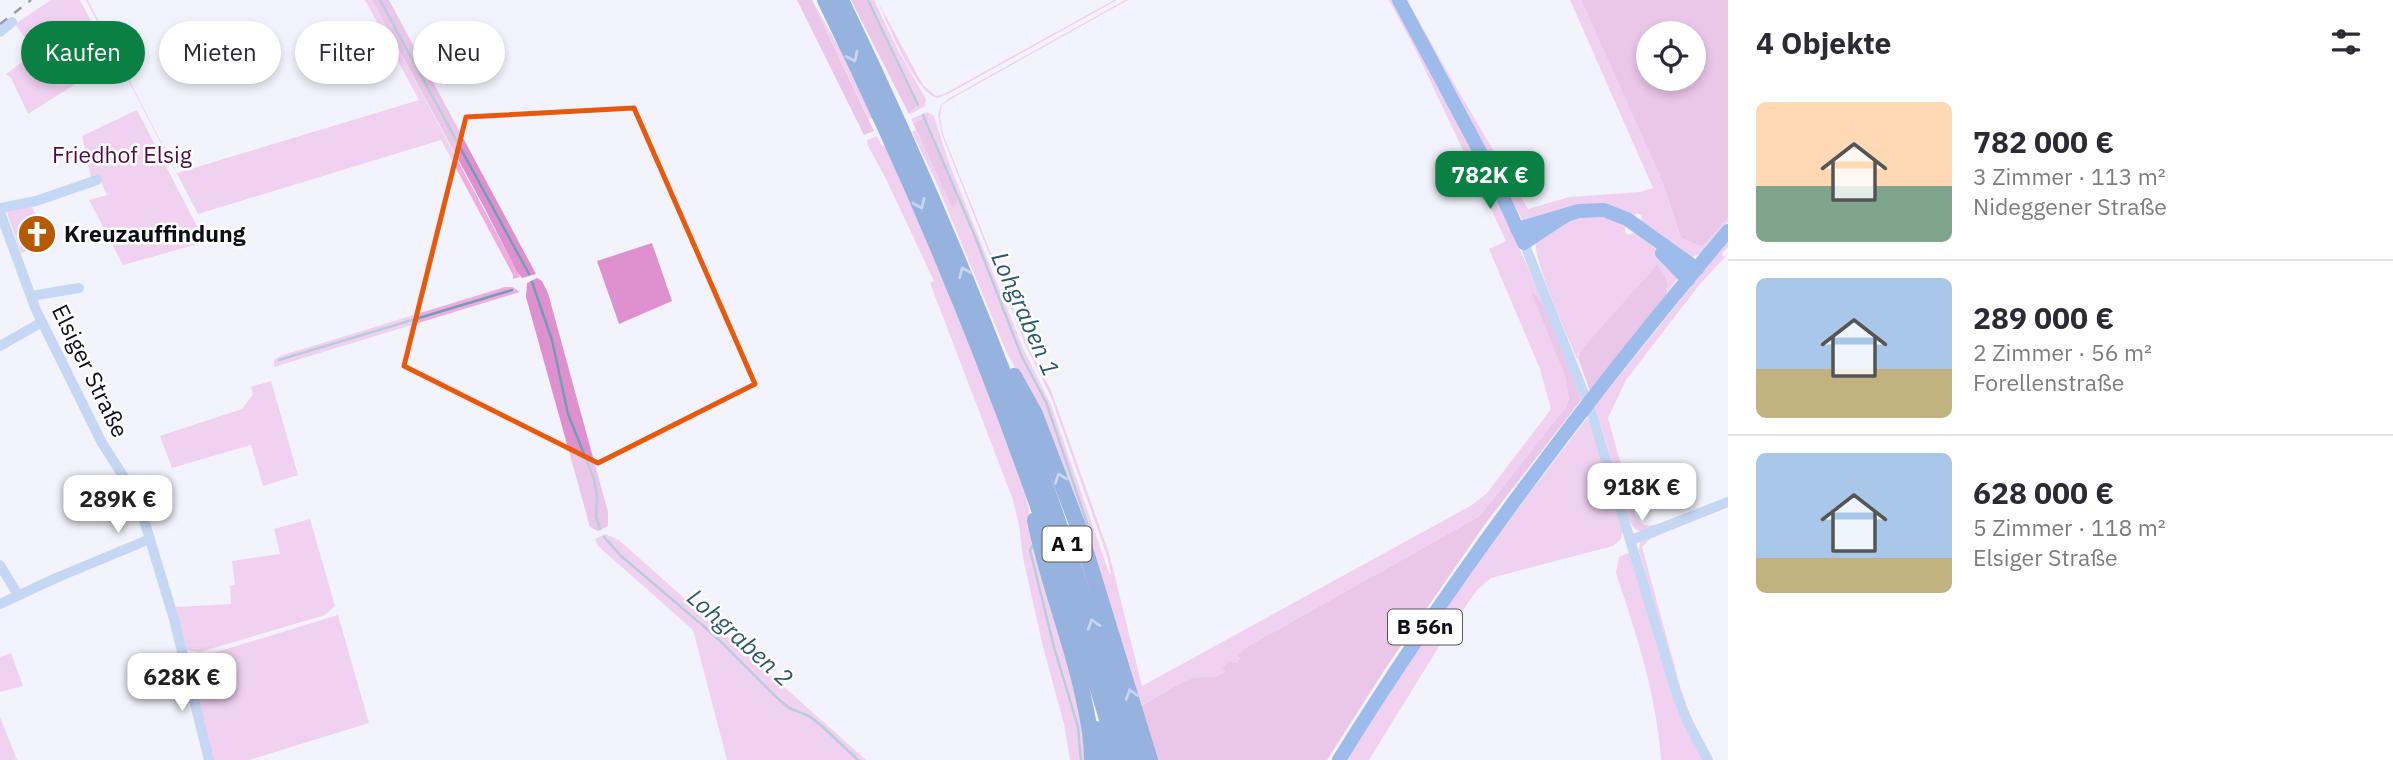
<!DOCTYPE html>
<html lang="de">
<meta charset="utf-8">
<style>
body{margin:0;font-family:"IBM Plex Sans",sans-serif;background:#f7f7f7;color:#2b2b33;height:100vh;display:flex;flex-direction:column;font-size:26px;white-space:nowrap}
*{box-sizing:border-box;margin:0}
p{font-size:23px;color:#7c7c81}
.icon{flex:none;width:38px;height:38px;fill:none;stroke:currentColor;stroke-width:2;stroke-linecap:round;stroke-linejoin:round}
.map{position:relative;flex:1;overflow:hidden}
.side{display:flex;flex-direction:column;background:#fff;width:665px}
.side>*{flex:none}
.guide{position:absolute;left:21px;top:21px;width:665px;height:63px;display:flex;gap:14px}
.buttons{position:absolute;left:1636px;top:21px;display:grid;gap:14px}
.buttons a{display:grid;place-items:center;width:70px;height:70px;border-radius:50%;background:#fff;box-shadow:0 4px 10px #0003;font-size:35px}
.price{position:absolute;translate:-50% -60px;padding:0 16px;border-radius:14px;background:#fff;color:#222;font-size:23px;line-height:46px;filter:drop-shadow(0 2px 4px #0008)}
.price::after{content:'';position:absolute;left:50%;top:42px;width:21px;height:16px;margin-left:-10px;background:inherit;clip-path:polygon(0 0,100% 0,50% 100%)}
.price.active{background:#0b8043;color:#fff}
ul{padding:0;list-style:none}
li{display:flex;align-items:center;gap:21px;height:175px;padding:0 28px}
li+li{border-top:2px solid #e1e1e2}
li span{display:grid;place-items:center;flex:none;width:196px;height:140px;border-radius:10px;color:#555}
li>.icon{margin-inline-start:auto}
span .icon{width:84px;height:84px;fill:#fffc;stroke-width:1}
li b{font-size:30px}
h2{display:flex;justify-content:space-between;align-items:center;height:84px;padding:0 28px;font-size:30px}
.tag{padding:0 24px;border-radius:32px;background:#fff;box-shadow:0 4px 10px #0003;font-size:24px;line-height:63px}
.tag.active{background:#0b8043;color:#fff}
main{display:flex;flex:1;min-height:0}
.map>svg:first-child{display:block}
.green{fill:#eeace0}
.forest{fill:#df91cf;fill-rule:evenodd}
.lines{fill:none;stroke-linecap:round;stroke-linejoin:round}
.stream{stroke:#739db4;stroke-width:2.5}
.minor{stroke:#91b5e7;stroke-width:10}
.major{stroke:#357bd6;stroke-width:14}
.highway{stroke:#2667ba;stroke-width:16}
.rail{stroke:#313139;stroke-width:2.5;stroke-dasharray:9 9;stroke-linecap:butt}
.oneway{stroke:#92b3dc}
.marked{fill:none;stroke:#e8590c;stroke-width:5;stroke-linejoin:round}
.labels{text-anchor:middle;stroke-width:5;stroke-linejoin:round;paint-order:stroke}
.shield{fill:#fff;stroke:#57575c;stroke-width:2}
.shield-label{font-size:21px;font-weight:bold;fill:#0f0f16}
.park-label{font-size:23px;fill:#510b48;stroke:#fff}
.poi-label{font-size:23px;font-weight:bold;fill:#0f0f16;stroke:#fff;text-anchor:start}
.street-label{font-size:23px;fill:#0f0f16;stroke:#fff}
.water-label{font-size:24px;font-style:italic;fill:#29576c;stroke:#fff}
</style>
<main>
<div class="map">
<svg width="1728" height="760" viewBox="0 0 1728 760">
<rect width="100%" height="100%" fill="#f3f3fd"/>
<g class="green">
<path d="M51,0h29l32,61 -84,53 -17,-36 -5,-4 29,-22 -20,-28z"/>
<path d="M86,0h2l89,173 242,-73 -54,-100h7l148,277 -7,2v-4l-72,-135 -243,74z"/>
<path d="M812,0l29,51 32,67 -4,1z"/>
<path d="M867,0h7l25,52 27,47 -1,7 -16,9 8,-9z"/>
<path d="M877,0l46,85 13,11 8,-2 170,-94h3l-169,94 -11,4c-24,-8 -49,-75 -60,-98z"/>
<path d="M1125,0h3l-170,95 -16,10 -2,12 3,17 88,219 20,37 58,163 33,133 330,-181 15,-12 64,-84 -11,-40 -51,-120 17,-8 -89,-188 -28,-53h6c63,121 126,241 175,368l-38,-73 34,84 3,19 -4,10 -85,108 -235,132 -8,8 3,2 -3,6 -8,-2 -7,7 3,2c-10,9 -19,6 -31,7 -10,1 -43,23 -54,29l-108,-308 -26,-48 -69,-167 -25,-52 4,-2 35,76 -30,-87 -8,4 -2,-4 16,-7 7,4 15,47 74,185 28,57 58,168 2,1 -4,-18 -56,-159 -25,-51 -84,-211 -4,-20 3,-10 7,-6z"/>
<path d="M1403,0h4l53,94 68,115 41,-12 71,-5 13,-4 -83,-188h11l82,183 18,55 21,9 26,-29v4l-26,31 -10,4 -51,-36 1,-5 -5,-3 -4,3 -110,5z"/>
<path d="M137,110l68,132 -82,23 -34,-65 18,-5 -6,-13 -10,-4 -9,-42z"/>
<path d="M877,136l5,10 3,-1 77,178 63,169 12,56 38,140 13,72h-18l-6,-36 -21,-77 -20,-89 -4,-33 -6,-25 -83,-217 4,-2 -49,-104 -17,-31 -1,-6z"/>
<path d="M31,206l6,10 -10,8 5,5 -4,4 1,8 5,5 16,-23 4,10c-9,12 -22,17 -33,20l-15,-43z"/>
<path d="M1604,216l21,9v7l3,3 5,-2c19,8 33,28 45,44l-12,18 2,-6 -11,-23 -76,84 -4,9c-8,-20 -46,-103 -41,-119l41,-23z"/>
<path d="M1728,241v6l-6,6 1,4 4,-2 -27,29 -74,96 -18,38 28,100c8,12 19,7 31,3l-27,11 -6,-4 -4,-6 -35,-116z"/>
<path d="M505,287h7l8,5 -246,75v-7l6,-4z"/>
<path d="M271,381l27,94 -35,11 -12,-41 -79,23 -12,-32 82,-27 11,-15 -2,-7z"/>
<path d="M1587,418l7,15 29,97 -2,9 -8,7 -122,32 -14,12 -26,37 -82,133h-22l69,-109 81,-115z"/>
<path d="M1728,507l-78,32 -8,8 38,139 8,24 24,50 -28,-55 -45,-154 1,-10z"/>
<path d="M310,519l25,87 -10,9 -125,37 -13,-2 -12,-43 56,-3 -1,-18 5,-1 -3,-24 48,-7 -6,-25z"/>
<path d="M605,534l14,6 247,220h-139l-34,-130 -95,-84 -3,-7z"/>
<path d="M1628,553l3,3 74,204h-44c-5,-68 -24,-123 -45,-187l3,-16z"/>
<path d="M338,615l31,108 -120,37h-37l-21,-93 3,-8z"/>
<path d="M11,653l12,33 -23,6v-35z"/>
<path d="M0,717l17,43h-17z"/>
</g>
<g class="forest">
<path d="M372,0h17l147,274 -14,4 -5,-6 -32,-63z"/>
<path d="M797,0h15l62,131 -10,4z"/>
<path d="M851,0h16l50,106 -8,8z"/>
<path d="M1581,0h147v218l-26,29 -21,-9 -18,-55zM1648,33h46v46h-46z"/>
<path d="M924,118l35,79 -5,9h-3l-38,-83z"/>
<path d="M652,243l20,58 -53,23 -22,-63z"/>
<path d="M1657,265c8,10 13,17 9,30l-76,96 -12,-33 3,-8z"/>
<path d="M537,278l5,3 6,12 60,219v14l-10,5 -8,-4 -64,-230 1,-14z"/>
<path d="M1533,292c22,24 36,76 48,108l-96,124 -98,142 -60,94h-171l-16,-53c11,-6 44,-28 54,-29 12,-2 21,2 31,-7l-3,-2 7,-8 8,2 3,-5 -3,-2 8,-8 235,-132 85,-108 4,-9 -3,-20 -34,-84z"/>
</g>
<g class="lines">
<g class="stream">
<path d="M380,0l149,274"/>
<path d="M868,0l50,105"/>
<path d="M923,115l51,119 48,123 24,45 43,127 -1,2"/>
<path d="M532,282l20,58 16,74 26,65 3,17 -1,21 4,12"/>
<path d="M279,360l233,-70"/>
<path d="M604,537l17,19 93,79 61,61 14,12 20,8 14,11 35,33"/>
<path d="M1033,545l-3,5 24,97 24,80 3,33"/>
</g>
<g class="minor">
<path d="M0,32l12,-10"/>
<path d="M0,208l36,-7 61,-21"/>
<path d="M0,212l36,98 66,133 29,45 8,15 35,116 35,141"/>
<path d="M1524,243l67,168 86,284 10,26 21,39"/>
<path d="M31,296l48,-8"/>
<path d="M0,346l42,-24"/>
<path d="M1631,540l97,-38"/>
<path d="M0,565l18,30"/>
<path d="M0,604l56,-26 94,-39"/>
</g>
<g class="major">
<path d="M1399,0l95,178 30,65 44,-29"/>
<path d="M1517,229l62,-18 25,-1 23,9 70,50"/>
<path d="M1662,253l26,27"/>
<path d="M1339,760c115,-186 248,-362 389,-529"/>
</g>
<g class="highway">
<path d="M825,0c120,245 219,498 294,760"/>
<path d="M841,0c118,245 218,498 293,760"/>
<path d="M1014,376l21,38 44,115 71,231"/>
<path d="M1035,520c11,58 34,113 47,171 5,23 10,45 10,69"/>
<path d="M1097,729l9,31"/>
</g>
<path class="rail" d="M0,24l31,-24"/>
</g>
<defs><path id="oneway-chevron" d="M-2-3.5L2.5 0L-2 3.5" fill="none" stroke-width="1.6" stroke-linecap="round" stroke-linejoin="round" transform="scale(1.75)"/></defs>
<g class="oneway">
<use href="#oneway-chevron" transform="translate(853 57) rotate(65)"/>
<use href="#oneway-chevron" transform="translate(920 204) rotate(66)"/>
<use href="#oneway-chevron" transform="translate(964 272) rotate(-113)"/>
<use href="#oneway-chevron" transform="translate(1060 478) rotate(-111)"/>
<use href="#oneway-chevron" transform="translate(1093 624) rotate(-107)"/>
<use href="#oneway-chevron" transform="translate(1131 694) rotate(-107)"/>
</g>
<path d="M0 0H1728V760H0ZM634,108l121,276 -157,79 -194,-97 62,-249z" fill="#f3f3fd" fill-opacity=".55" fill-rule="evenodd"/>
<path class="marked" d="M634,108l121,276 -157,79 -194,-97 62,-249z"/>
<defs>
<g id="church-disc" transform="scale(2.0125)"><circle r="9.5" fill="#b65903" stroke="#fff"/><path d="M-1.2-6h2.4v3.5h3.3v2.4h-3.3V6h-2.4V-.1h-3.3v-2.4h3.3Z" fill="#fff"/></g>
</defs>
<g fill-rule="evenodd">
<use href="#church-disc" x="37" y="234"/>
</g>
<g class="labels">
<g class="shield">
<rect x="1042.5" y="526.5" width="49" height="35" rx="5"/>
<rect x="1388" y="609.5" width="74" height="35" rx="5"/>
</g>
<g class="shield-label">
<text x="1067" y="551">A 1</text>
<text x="1425" y="634">B 56n</text>
</g>
<g class="park-label">
<text x="122" y="163">Friedhof Elsig</text>
</g>
<g class="poi-label">
<text x="64" y="242">Kreuzauffindung</text>
</g>
<g class="street-label">
<text transform="translate(90 371) rotate(64)" y="8">Elsiger Straße</text>
</g>
<g class="water-label">
<text transform="translate(1025 314) rotate(66)" y="8">Lohgraben 1</text>
<text transform="translate(740 638) rotate(42)" y="8">Lohgraben 2</text>
</g>
</g>
</svg>
<div class="buttons">
<a><svg class="icon" aria-label="locate" viewBox="0 0 24 24"><circle cx="12" cy="12" r="6"/><path d="M12 2v4M12 18v4M2 12h4M18 12h4"/></svg></a>
</div>
<b class="price active" style="left:1490px;top:211px">782K €</b>
<b class="price" style="left:1642px;top:523px">918K €</b>
<b class="price" style="left:118px;top:535px">289K €</b>
<b class="price" style="left:182px;top:713px">628K €</b>
<div class="guide">
<a class="tag active">Kaufen</a>
<a class="tag">Mieten</a>
<a class="tag">Filter</a>
<a class="tag">Neu</a>
</div>
</div>
<section class="side">
<h2>4 Objekte<svg class="icon" aria-label="filters" viewBox="0 0 24 24"><path d="M4 7h16M4 17h16"/><circle cx="9" cy="7" r="2"/><circle cx="15" cy="17" r="2"/></svg></h2>
<ul>
<li><span style="background:linear-gradient(#ffd9b3 60%,#7fa58c 0)"><svg class="icon" aria-label="home" viewBox="0 0 24 24"><path d="M3 11l9-7 9 7M6 9v11h12V9"/></svg></span><div><b>782 000 €</b><p>3 Zimmer · 113 m²</p><p>Nideggener Straße</p></div></li>
<li><span style="background:linear-gradient(#a9c7e8 65%,#c2b280 0)"><svg class="icon" aria-label="home" viewBox="0 0 24 24"><path d="M3 11l9-7 9 7M6 9v11h12V9"/></svg></span><div><b>289 000 €</b><p>2 Zimmer · 56 m²</p><p>Forellenstraße</p></div></li>
<li><span style="background:linear-gradient(#a9c7e8 75%,#c2b280 0)"><svg class="icon" aria-label="home" viewBox="0 0 24 24"><path d="M3 11l9-7 9 7M6 9v11h12V9"/></svg></span><div><b>628 000 €</b><p>5 Zimmer · 118 m²</p><p>Elsiger Straße</p></div></li>
</ul>
</section>
</main>
